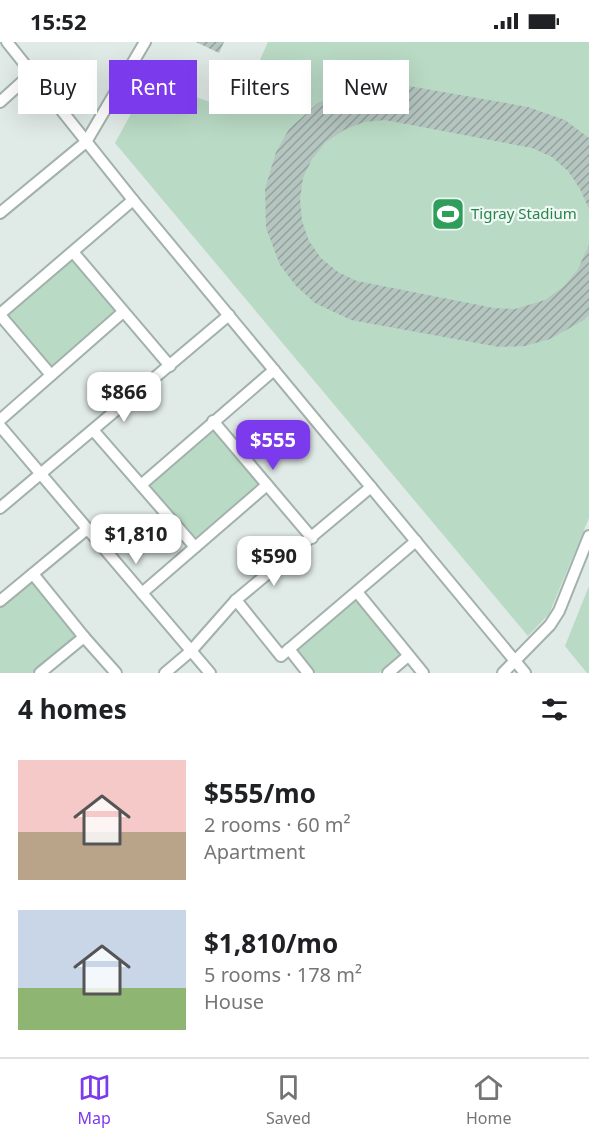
<!DOCTYPE html>
<meta charset="utf-8">
<style>
body{margin:0;font-family:"Noto Sans",sans-serif;background:#f2f2f2;color:#202124;height:100vh;display:flex;flex-direction:column;font-size:22px;white-space:nowrap}
*{box-sizing:border-box;margin:0}
p{font-size:20px;color:#757577}
.icon{flex:none;width:33px;height:33px;fill:none;stroke:currentColor;stroke-width:2;stroke-linecap:round;stroke-linejoin:round}
.map{position:relative;height:631px;overflow:hidden}
.panel{display:flex;flex-direction:column;background:#fff;flex:1}
.panel>*{flex:none}
.top-card{position:absolute;left:18px;top:18px;width:554px;height:54px;display:flex;gap:12px}
.price{position:absolute;translate:-50% -51px;padding:0 14px;border-radius:12px;background:#fff;color:#222;font-size:20px;line-height:39px;filter:drop-shadow(0 2px 3px #0008)}
.price::after{content:'';position:absolute;left:50%;top:36px;width:18px;height:14px;margin-left:-9px;background:inherit;clip-path:polygon(0 0,100% 0,50% 100%)}
.price.selected{background:#7c3aed;color:#fff}
ul{padding:0;list-style:none}
li{display:flex;align-items:center;gap:18px;height:150px;padding:0 18px}
li span{display:grid;place-items:center;flex:none;width:168px;height:120px;border-radius:0px;color:#555}
li>.icon{margin-inline-start:auto}
span .icon{width:72px;height:72px;fill:#fffc;stroke-width:1}
li b{font-size:26px}
h2{display:flex;justify-content:space-between;align-items:center;height:72px;padding:0 18px;font-size:26px}
.pill{padding:0 21px;border-radius:0px;background:#fff;box-shadow:0 6px 24px #0002;font-size:21px;line-height:54px}
.pill.selected{background:#7c3aed;color:#fff}
.status{display:flex;justify-content:space-between;align-items:center;height:42px;padding:0 30px;background:#fff;direction:ltr}
.status svg{height:16px;fill:currentColor}
.menu{display:flex;justify-content:space-around;align-items:center;height:84px;border-top:2px solid #e0e0e0;background:#fff;font-size:16px;color:#757577}
.menu a{display:grid;justify-items:center;gap:3px}
.menu .selected{color:#7c3aed}
.map>svg:first-child{display:block}
.green{fill:#b9dac5}
.building{fill:url(#building-hatch)}
.lines{fill:none;stroke-linecap:round;stroke-linejoin:round}
.minor-casing{stroke:#a3b1ad;stroke-width:14}
.minor{stroke:#fff;stroke-width:10}
.labels{text-anchor:middle;stroke-width:4.5;stroke-linejoin:round;paint-order:stroke}
.leisure-label{font-size:15px;fill:#27864d;stroke:#f0f7f4;text-anchor:start}
</style>
<div class="status"><b>15:52</b><svg viewBox="0 0 49 12"><path d="M0 12V9h3v3zM5 12V6h3v6zM10 12V3h3v9zM15 12V0h3v12zM26 1h20v11H26zM47 4h2v5h-2z"/></svg></div>
<div class="map">
<svg width="589" height="631" viewBox="0 0 589 631">
<defs>
<pattern id="building-hatch" width="6" height="6" patternUnits="userSpaceOnUse" patternTransform="scale(1.5)"><rect width="6" height="6" fill="#b5c5c0"/><path d="M-1 1l2-2M0 6l6-6M5 7l2-2" fill="none" stroke="#93a19d"/></pattern>
</defs>
<rect width="100%" height="100%" fill="#e0eae6"/>
<g class="green">
<path d="M268,0h321v476l-40,96 -21,22 -413,-493 34,-62 88,30z"/>
<path d="M72,218l44,52 -64,55 -44,-52z"/>
<path d="M213,387l46,54 -64,55 -46,-54z"/>
<path d="M32,539l45,54 -45,38h-32v-65z"/>
<path d="M589,544v87h-2l-22,-27z"/>
<path d="M357,557l45,54 -23,20h-66l-18,-21z"/>
</g>
<g class="building">
<path d="M196,0h28l-5,11z"/>
<path d="M379,41h13l136,24 37,13 24,18v71l-9,-20 -12,-18 -16,-14 -20,-9 -147,-28 -21,2 -20,8 -18,12 -14,17 -9,19 -3,21 2,22 7,20 12,17 17,14 19,9 137,27 21,1 30,-9 18,-13 14,-16 12,-26v70l-5,5 -34,19 -25,7 -26,1 -148,-27 -36,-17 -19,-17 -16,-21 -14,-37 -1,-39 11,-37 13,-23 29,-26 35,-16z"/>
</g>
<g class="lines">
<g class="minor-casing">
<g id="minor">
<path d="M7,0l126,158 392,473"/>
<path d="M0,60l32,-29"/>
<path d="M0,171l86,-71 59,-100"/>
<path d="M73,210l97,114"/>
<path d="M0,272l133,-114"/>
<path d="M0,273l51,60"/>
<path d="M0,378l123,-108"/>
<path d="M213,379l99,117"/>
<path d="M0,384l210,247"/>
<path d="M93,388l102,117"/>
<path d="M141,443l133,-115"/>
<path d="M0,466l229,-193"/>
<path d="M33,532l51,63 32,36"/>
<path d="M357,550l66,81"/>
<path d="M142,551l125,-108"/>
<path d="M236,558l45,56 135,-115"/>
<path d="M0,559l87,-72"/>
<path d="M289,607l19,24"/>
<path d="M40,631l44,-36"/>
<path d="M165,631l26,-22 45,-51 135,-113"/>
<path d="M388,631l20,-17"/>
<path d="M503,631l47,-48 9,-14 30,-75"/>
</g>
</g>
<use href="#minor" class="minor"/>
</g>
<defs>
<g id="stadium-square" transform="scale(1.725)"><rect x="-9" y="-9" width="18" height="18" rx="4" fill="#2e9e5b" stroke="#f0f7f4"/><path d="M0-5a6.5 5 0 1 0 0 10a6.5 5 0 1 0 0-10ZM-3.5-1.8h7v3.6h-7Z" fill="#fff"/></g>
</defs>
<g fill-rule="evenodd">
<use href="#stadium-square" x="448" y="172"/>
</g>
<g class="labels">
<g class="leisure-label">
<text x="471" y="177">Tigray Stadium</text>
</g>
</g>
</svg>
<b class="price" style="left:124px;top:381px">$866</b>
<b class="price selected" style="left:273px;top:429px">$555</b>
<b class="price" style="left:136px;top:523px">$1,810</b>
<b class="price" style="left:274px;top:545px">$590</b>
<div class="top-card">
<a class="pill">Buy</a>
<a class="pill selected">Rent</a>
<a class="pill">Filters</a>
<a class="pill">New</a>
</div>
</div>
<section class="panel">
<h2>4 homes<svg class="icon" aria-label="filters" viewBox="0 0 24 24"><path d="M4 7h16M4 17h16"/><circle cx="9" cy="7" r="2"/><circle cx="15" cy="17" r="2"/></svg></h2>
<ul>
<li><span style="background:linear-gradient(#f6c9c9 60%,#b9a48a 0)"><svg class="icon" aria-label="home" viewBox="0 0 24 24"><path d="M3 11l9-7 9 7M6 9v11h12V9"/></svg></span><div><b>$555/mo</b><p>2 rooms · 60 m²</p><p>Apartment</p></div></li>
<li><span style="background:linear-gradient(#c9d6e8 65%,#8fb573 0)"><svg class="icon" aria-label="home" viewBox="0 0 24 24"><path d="M3 11l9-7 9 7M6 9v11h12V9"/></svg></span><div><b>$1,810/mo</b><p>5 rooms · 178 m²</p><p>House</p></div></li>
</ul>
</section>
<nav class="menu">
<a class="selected"><svg class="icon" aria-label="map" viewBox="0 0 24 24"><path d="M3 6l6-2 6 2 6-2v14l-6 2-6-2-6 2zM9 4v14M15 6v14"/></svg>Map</a>
<a><svg class="icon" aria-label="saved" viewBox="0 0 24 24"><path d="M7 4h10v16l-5-4-5 4z"/></svg>Saved</a>
<a><svg class="icon" aria-label="home" viewBox="0 0 24 24"><path d="M3 11l9-7 9 7M6 9v11h12V9"/></svg>Home</a>
</nav>
